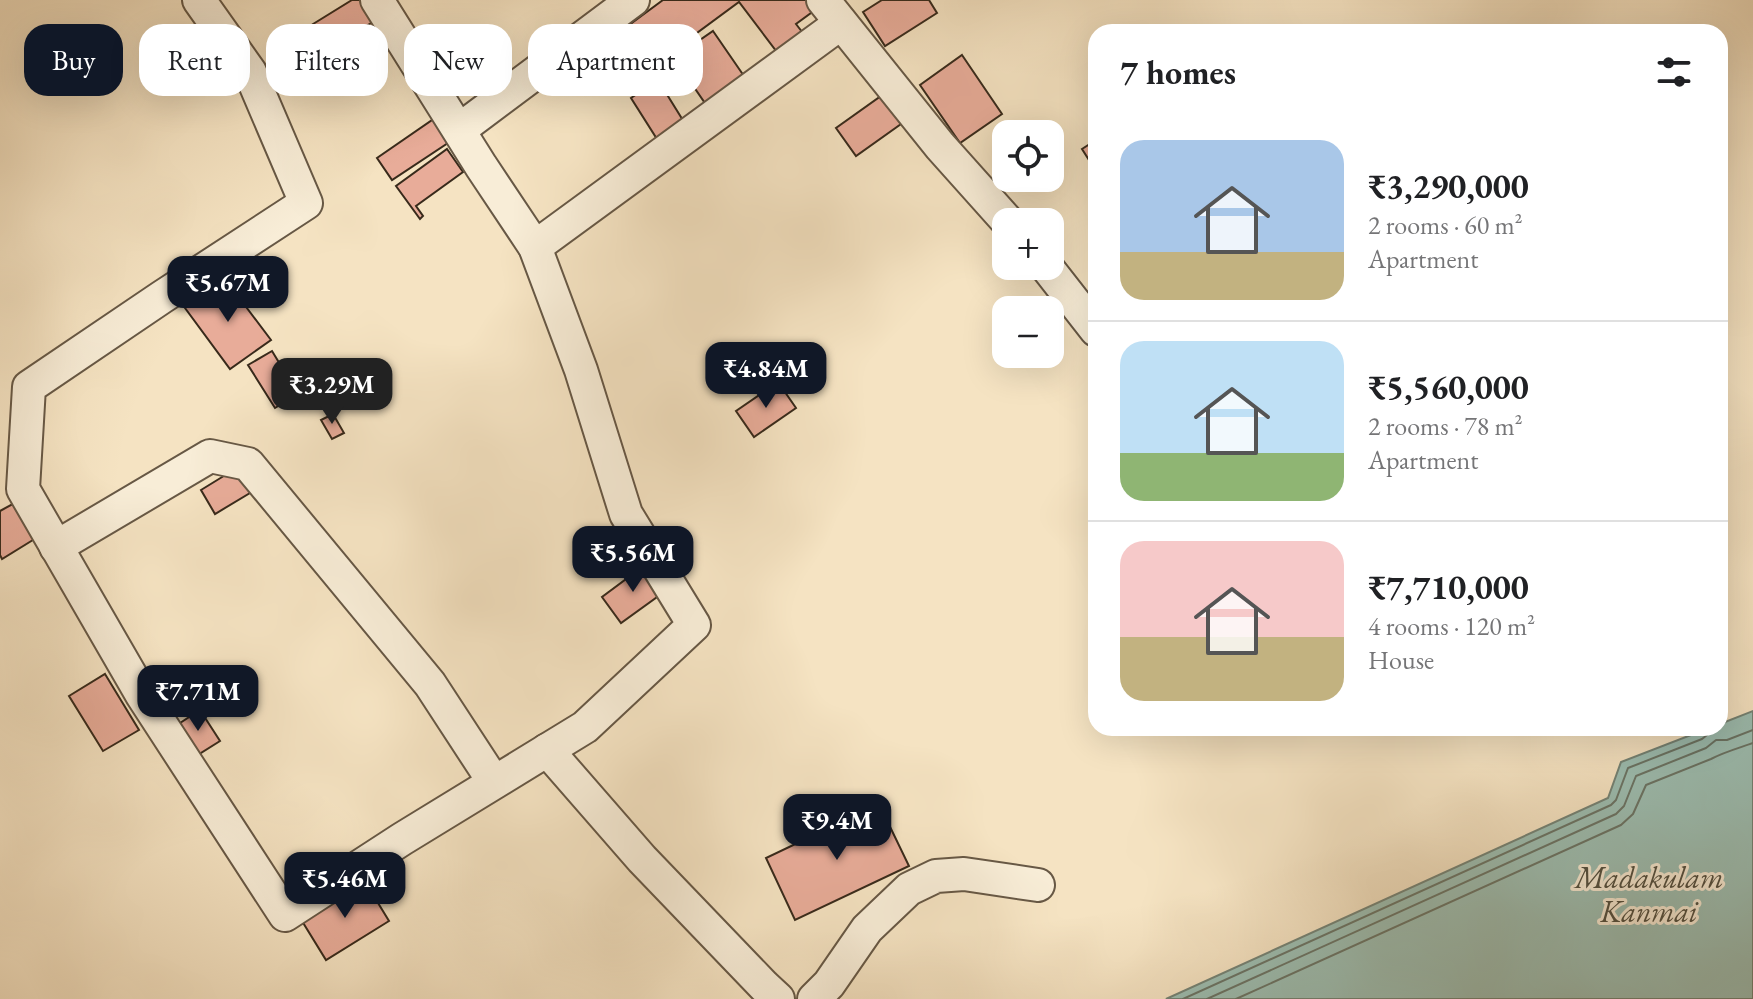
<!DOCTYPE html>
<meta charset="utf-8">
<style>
body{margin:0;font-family:"EB Garamond",serif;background:#f2f2f2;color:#202124;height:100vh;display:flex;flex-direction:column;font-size:30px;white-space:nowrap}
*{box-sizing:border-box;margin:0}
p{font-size:26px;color:#757577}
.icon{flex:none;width:44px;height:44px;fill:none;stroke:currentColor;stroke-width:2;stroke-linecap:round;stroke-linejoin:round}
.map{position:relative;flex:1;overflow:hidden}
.sheet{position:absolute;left:1088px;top:24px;width:640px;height:712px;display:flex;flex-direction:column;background:#fff;border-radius:24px;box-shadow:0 8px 32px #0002}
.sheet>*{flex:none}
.banner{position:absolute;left:24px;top:24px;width:760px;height:72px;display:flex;gap:16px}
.fabs{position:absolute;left:992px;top:120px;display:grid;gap:16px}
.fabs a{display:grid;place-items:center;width:72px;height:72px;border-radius:16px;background:#fff;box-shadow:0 8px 32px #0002;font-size:40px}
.price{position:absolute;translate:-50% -68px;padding:0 18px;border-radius:16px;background:#111827;color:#fff;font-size:26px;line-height:52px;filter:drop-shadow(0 2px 4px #0008)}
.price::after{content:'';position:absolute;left:50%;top:48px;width:24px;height:18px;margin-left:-12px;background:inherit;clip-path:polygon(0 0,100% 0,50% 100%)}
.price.active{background:#222;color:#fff}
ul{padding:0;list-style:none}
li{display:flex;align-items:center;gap:24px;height:200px;padding:0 32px}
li+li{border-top:2px solid #e0e0e0}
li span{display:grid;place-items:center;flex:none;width:224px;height:160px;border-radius:24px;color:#555}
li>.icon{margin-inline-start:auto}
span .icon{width:96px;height:96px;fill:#fffc;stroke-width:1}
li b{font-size:34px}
h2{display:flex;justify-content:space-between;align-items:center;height:96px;padding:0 32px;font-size:34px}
.tag{padding:0 28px;border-radius:24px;background:#fff;box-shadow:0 8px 32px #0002;font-size:28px;line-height:72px}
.tag.active{background:#111827;color:#fff}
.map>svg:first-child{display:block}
.water{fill:#9cbeb2;stroke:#748376;stroke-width:2}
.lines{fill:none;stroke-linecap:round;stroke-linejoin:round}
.shore{stroke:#6a7466;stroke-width:2}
.building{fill:#e8ac99;stroke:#382a1b;stroke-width:2}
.minor-casing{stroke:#675845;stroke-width:36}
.minor{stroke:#f8edd7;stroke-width:32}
.labels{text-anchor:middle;stroke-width:6;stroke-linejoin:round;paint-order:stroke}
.water-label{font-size:30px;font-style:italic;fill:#514f41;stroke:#f8edd7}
</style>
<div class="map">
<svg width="1753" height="999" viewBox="0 0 1753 999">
<rect width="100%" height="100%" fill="#f5e3c2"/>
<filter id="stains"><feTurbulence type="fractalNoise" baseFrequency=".0025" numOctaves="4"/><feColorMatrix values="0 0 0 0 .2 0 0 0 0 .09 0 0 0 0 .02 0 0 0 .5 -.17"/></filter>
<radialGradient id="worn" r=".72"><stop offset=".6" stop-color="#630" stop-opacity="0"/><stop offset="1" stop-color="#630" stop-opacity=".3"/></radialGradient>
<path class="water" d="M1753,711v288h-587l442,-201 13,-36 88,-34h11v-4z"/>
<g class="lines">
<g class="shore">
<path d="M1183,999l428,-194 5,-5 12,-32 74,-29 5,-4 2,-7"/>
<path d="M1207,999l409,-185 8,-8 12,-30 70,-28 10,-8h11l26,-10"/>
<path d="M1236,999l385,-174 12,-11 13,-29 65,-26c13,-7 28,-11 42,-16"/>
</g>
</g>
<g class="building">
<path d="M352,0h15l12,18 -59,37 -15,-26z"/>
<path d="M663,0h144l8,10 -19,14 10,13 -26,19 -41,-54 -91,67 -27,-38z"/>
<path d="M882,0h47l8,13 -52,33 -22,-34z"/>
<path d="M713,31l33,48 -39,27 -33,-48z"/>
<path d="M962,55l40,59 -42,29 -40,-58z"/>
<path d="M658,80l26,42 -27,17 -26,-41z"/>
<path d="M881,96l20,28 -45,32 -20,-28z"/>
<path d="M438,116l16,23 -62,41 -15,-22z"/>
<path d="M1096,140v31l-14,-22z"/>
<path d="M447,149l16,23 -47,34 7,10 -3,3 -24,-33z"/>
<path d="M225,279l46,61 -41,29 -45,-61z"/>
<path d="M272,351l26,43 -23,14 -27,-43z"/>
<path d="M778,382l18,26 -42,29 -18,-26z"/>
<path d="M333,414l11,19 -12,6 -11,-19z"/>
<path d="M240,466l15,24 -40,24 -14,-24z"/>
<path d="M20,500l21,35 -39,24 -2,-4v-44z"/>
<path d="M645,565l19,27 -43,31 -19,-26z"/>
<path d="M105,674l34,56 -36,21 -34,-55z"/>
<path d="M200,710l20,31 -24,15 -19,-31z"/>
<path d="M879,804l30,62 -114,54 -29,-62z"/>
<path d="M364,880l25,41 -63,39 -24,-39z"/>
</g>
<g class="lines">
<g class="minor-casing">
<g id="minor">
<path d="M199,0l51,72 56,131 -144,94 -133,90 -6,102 119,206 143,220 117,-76 183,-112 109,-102 -68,-111 -45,-144 -46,-123 -54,-81 -104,-166"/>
<path d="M823,0l117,146 68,76"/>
<path d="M459,130l174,-130"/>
<path d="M535,247l306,-224"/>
<path d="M1046,266l50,64"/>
<path d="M56,547l154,-91 38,8 182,220 64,98"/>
<path d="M547,750l95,109 122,127 14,13"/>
<path d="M814,999l15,-15 38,-55 42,-40 27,-13 28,-2 74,11"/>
</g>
</g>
<use href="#minor" class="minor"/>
</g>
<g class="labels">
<g class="water-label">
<text x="1649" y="888">Madakulam<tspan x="1649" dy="34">Kanmai</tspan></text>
</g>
</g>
<rect width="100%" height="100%" filter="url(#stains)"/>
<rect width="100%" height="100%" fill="url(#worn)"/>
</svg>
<div class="fabs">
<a><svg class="icon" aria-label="locate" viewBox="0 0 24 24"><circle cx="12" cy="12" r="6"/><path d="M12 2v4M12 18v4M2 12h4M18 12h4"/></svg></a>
<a>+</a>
<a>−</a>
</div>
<b class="price" style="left:228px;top:324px">₹5.67M</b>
<b class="price" style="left:766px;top:410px">₹4.84M</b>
<b class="price active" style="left:332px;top:426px">₹3.29M</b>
<b class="price" style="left:633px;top:594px">₹5.56M</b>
<b class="price" style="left:198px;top:733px">₹7.71M</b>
<b class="price" style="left:837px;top:862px">₹9.4M</b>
<b class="price" style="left:345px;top:920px">₹5.46M</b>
<div class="banner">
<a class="tag active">Buy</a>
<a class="tag">Rent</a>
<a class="tag">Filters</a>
<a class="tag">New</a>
<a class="tag">Apartment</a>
</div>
<section class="sheet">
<h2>7 homes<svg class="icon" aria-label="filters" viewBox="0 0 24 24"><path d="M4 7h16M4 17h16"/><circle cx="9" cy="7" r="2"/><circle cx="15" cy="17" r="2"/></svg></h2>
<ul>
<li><span style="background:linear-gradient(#a9c7e8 70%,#c2b280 0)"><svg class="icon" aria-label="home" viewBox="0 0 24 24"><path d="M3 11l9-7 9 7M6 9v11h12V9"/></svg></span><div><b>₹3,290,000</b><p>2 rooms · 60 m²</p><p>Apartment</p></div></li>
<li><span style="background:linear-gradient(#bfe0f5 70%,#8fb573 0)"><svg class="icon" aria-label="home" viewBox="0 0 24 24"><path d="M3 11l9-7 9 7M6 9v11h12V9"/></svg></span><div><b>₹5,560,000</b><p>2 rooms · 78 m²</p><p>Apartment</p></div></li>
<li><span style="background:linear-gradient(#f6c9c9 60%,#c2b280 0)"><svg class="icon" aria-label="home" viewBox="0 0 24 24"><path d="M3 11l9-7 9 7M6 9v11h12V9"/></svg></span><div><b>₹7,710,000</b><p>4 rooms · 120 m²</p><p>House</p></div></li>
</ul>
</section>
</div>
